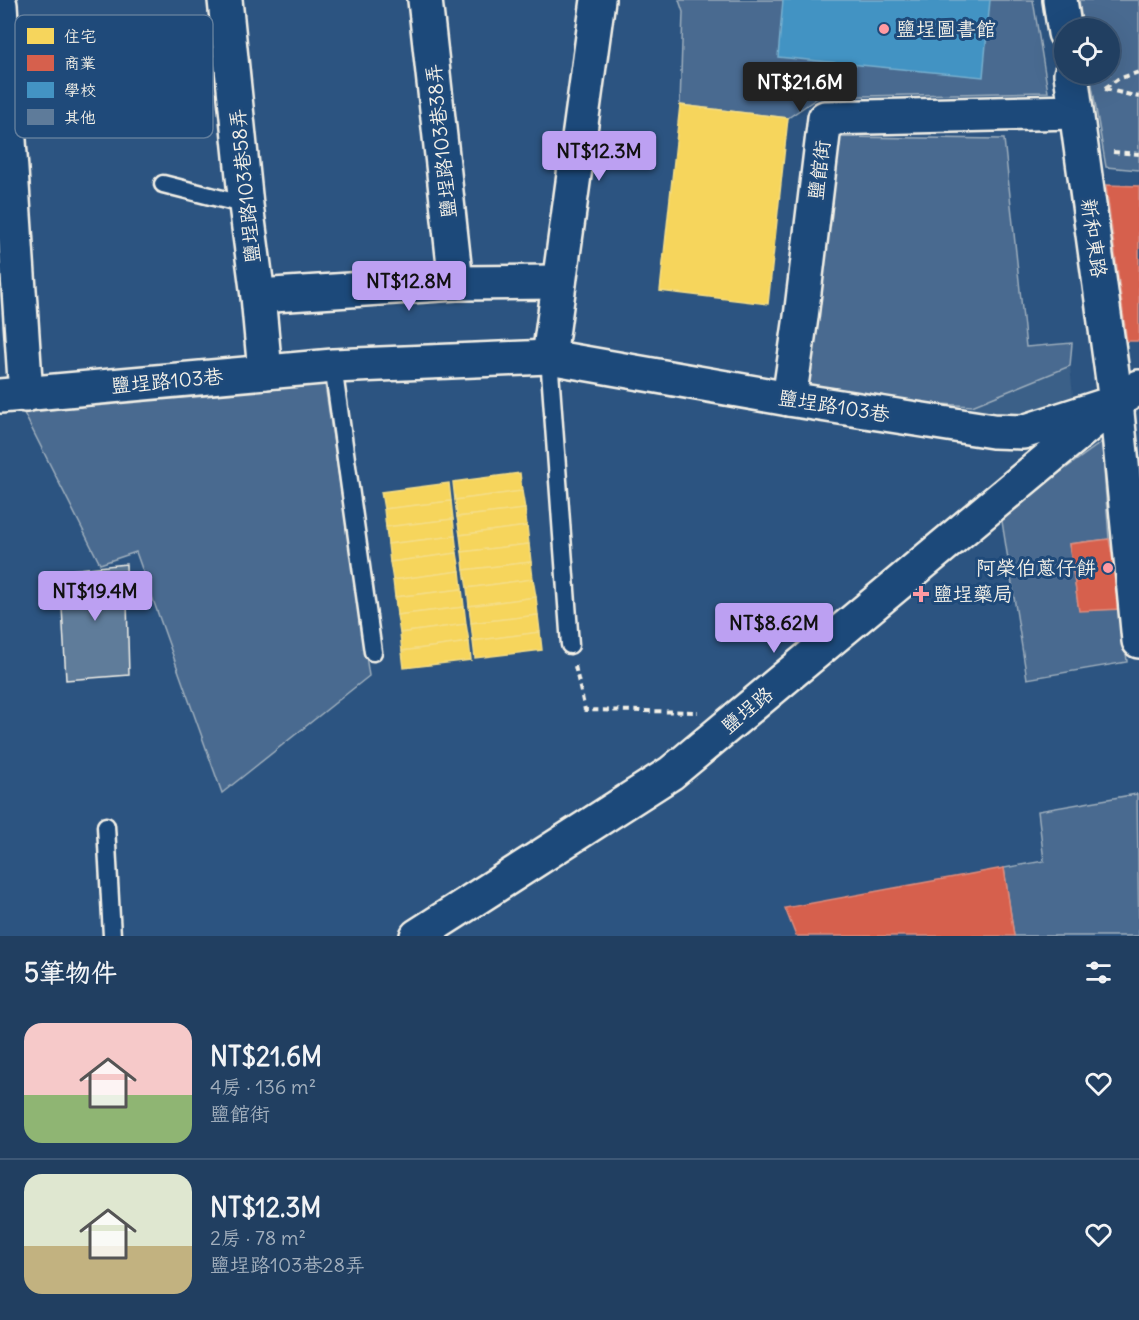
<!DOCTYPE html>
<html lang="zh-TW">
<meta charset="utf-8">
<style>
body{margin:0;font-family:Delius,"LXGW WenKai TC",sans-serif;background:#294667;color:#f1f3f6;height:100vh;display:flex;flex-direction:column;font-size:22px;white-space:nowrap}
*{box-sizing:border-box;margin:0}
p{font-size:20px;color:#a2afbd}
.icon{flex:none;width:33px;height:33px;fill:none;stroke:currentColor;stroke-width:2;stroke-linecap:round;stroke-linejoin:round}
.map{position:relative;height:936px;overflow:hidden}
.drawer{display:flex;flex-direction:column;background:#213f61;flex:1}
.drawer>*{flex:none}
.tools{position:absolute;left:1054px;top:18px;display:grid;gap:12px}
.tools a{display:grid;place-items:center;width:66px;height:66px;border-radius:50%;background:#213f61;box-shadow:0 6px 24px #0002,0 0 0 2px #3e5876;font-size:30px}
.price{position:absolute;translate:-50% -51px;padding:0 14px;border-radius:6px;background:#bca0f2;color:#111;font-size:20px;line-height:39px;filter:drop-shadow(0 2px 3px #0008)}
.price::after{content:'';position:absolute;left:50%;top:36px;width:18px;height:14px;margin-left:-9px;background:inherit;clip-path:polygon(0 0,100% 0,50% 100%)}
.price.on{background:#222;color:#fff}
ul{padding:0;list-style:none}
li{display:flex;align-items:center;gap:18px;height:150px;padding:0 24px}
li+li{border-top:2px solid #3e5876}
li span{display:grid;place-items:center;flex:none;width:168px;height:120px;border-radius:18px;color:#555}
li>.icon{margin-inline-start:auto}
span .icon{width:72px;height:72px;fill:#fffc;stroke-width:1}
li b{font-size:26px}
h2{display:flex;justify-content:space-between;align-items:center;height:72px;padding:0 24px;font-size:26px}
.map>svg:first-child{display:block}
.built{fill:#3b6088}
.green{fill:#496b90;stroke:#9eaebc;stroke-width:1.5}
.homes{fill:#f6d55c;stroke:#f5dd86;stroke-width:1.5}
.shops{fill:#d6604d;stroke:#df8c7c;stroke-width:1.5}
.schools{fill:#4393c3;stroke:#78afce;stroke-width:1.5}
.building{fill:#5e7b9a;stroke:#f4f1e8;stroke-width:1.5}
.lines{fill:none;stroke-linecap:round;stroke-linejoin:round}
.service-casing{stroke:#f4f1e8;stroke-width:21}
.minor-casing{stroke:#f4f1e8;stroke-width:38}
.tertiary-casing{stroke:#f4f1e8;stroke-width:38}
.path{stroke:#f4f1e8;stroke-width:4;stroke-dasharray:6 4.5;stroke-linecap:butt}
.service{stroke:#1f4a7a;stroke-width:16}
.minor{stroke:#1f4a7a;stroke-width:33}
.tertiary{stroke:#1f4a7a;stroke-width:33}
.poi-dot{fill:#ff9aa2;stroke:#1f4a7a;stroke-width:2}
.labels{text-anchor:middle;stroke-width:6;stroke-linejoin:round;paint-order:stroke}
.poi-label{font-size:20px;fill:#f4f1e8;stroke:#1f4a7a;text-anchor:start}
.street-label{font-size:20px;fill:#f4f1e8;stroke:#1f4a7a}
.key{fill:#1f4a7a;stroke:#5f7c9b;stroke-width:1.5}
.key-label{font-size:16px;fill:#f4f1e8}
</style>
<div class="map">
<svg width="1139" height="936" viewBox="0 0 1139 936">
<rect width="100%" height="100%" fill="#2c5481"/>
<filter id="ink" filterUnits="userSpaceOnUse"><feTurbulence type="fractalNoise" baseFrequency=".0167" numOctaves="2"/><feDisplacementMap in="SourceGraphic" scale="12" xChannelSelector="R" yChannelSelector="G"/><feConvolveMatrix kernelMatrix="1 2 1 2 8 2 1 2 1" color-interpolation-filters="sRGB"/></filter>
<g filter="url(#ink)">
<path class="built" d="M1070,366l4,40 -53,19 -41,-4 -8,-15z"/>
<g class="green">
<path d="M679,0h354l15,92 -229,5 -31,21 -108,-13 3,-93z"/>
<path d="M1079,0h60v170l-33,-3 -16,-93h20v-46h-27z"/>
<path d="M838,137l166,2 22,208 46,-4 -2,23 -98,40 -175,-11z"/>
<path d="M324,378l45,298 -147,117 -86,-241 -36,12 -76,-151z"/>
<path d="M1102,442l7,97 -40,5 10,66 43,-1 5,53 -100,17 -26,-164z"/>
<path d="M1137,794l2,142h-125l-10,-68 40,-7 -6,-50z"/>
</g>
<g class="homes">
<path d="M680,105l108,13 -20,186 -108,-13z"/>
<path d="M520,473l2,18 -67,9 -2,-18z"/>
<path d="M449,483l2,18 -67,8 -3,-17z"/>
<path d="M522,491l3,18 -68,8 -2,-17z"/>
<path d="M451,501l2,18 -67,8 -2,-18z"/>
<path d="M525,509l2,17 -67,9 -3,-18z"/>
<path d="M453,519l2,17 -67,8 -2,-17z"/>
<path d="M527,526l2,18 -67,8 -2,-17z"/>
<path d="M455,536l2,17 -67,9 -2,-18z"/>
<path d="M529,544l2,18 -67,8 -2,-18z"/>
<path d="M457,553l3,18 -67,9 -3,-18z"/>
<path d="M531,562l2,17 -66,9 -3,-18z"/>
<path d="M460,571l2,18 -67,8 -2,-17z"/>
<path d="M533,579l3,18 -67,9 -2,-18z"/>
<path d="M462,589l2,18 -67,8 -2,-18z"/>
<path d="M536,597l2,18 -67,8 -2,-17z"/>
<path d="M464,607l2,17 -66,9 -3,-18z"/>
<path d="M538,615l2,17 -67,9 -2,-18z"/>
<path d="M466,624l3,18 -67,9 -2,-18z"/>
<path d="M540,632l2,18 -67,8 -2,-17z"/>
<path d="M469,642l2,18 -67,8 -2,-17z"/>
</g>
<g class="shops">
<path d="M1106,185l33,1v155h-12z"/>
<path d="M1109,539l13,70 -43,2 -10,-67z"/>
<path d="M1004,868l10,68h-218l-11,-28z"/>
</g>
<path class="schools" d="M783,0h207l-7,77 -205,-20z"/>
<path class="building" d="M126,564l3,111 -63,5 -6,-109z"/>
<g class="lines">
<g class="service-casing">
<g id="service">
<path d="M163,184l83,21"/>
<path d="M549,357l21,288"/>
<path d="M333,366l40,286"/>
<path d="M106,826l6,110"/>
</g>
</g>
<g class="minor-casing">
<g id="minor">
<path d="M225,0l21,205 12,91 7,76"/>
<path d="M425,0l31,283"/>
<path d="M1060,0l5,33"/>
<path d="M0,5l26,390"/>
<path d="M258,296l198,-13 103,-1"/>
<path d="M549,357l49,-357"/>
<path d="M0,396l333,-30 216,-9 240,42 204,32 30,1 93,-30 -45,-328"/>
<path d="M789,399l12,-82 24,-199 251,-6"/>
<path d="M417,936l254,-163 445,-371 23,-15"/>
</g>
</g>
<g class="tertiary-casing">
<path id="tertiary" d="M1116,402l23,239"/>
</g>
<g class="path">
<path d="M1105,88l13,-9 21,-7"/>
<path d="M1105,89l34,8"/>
<path d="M1113,152l26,2"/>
<path d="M575,666l10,44 113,2"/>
</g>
<use href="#service" class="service"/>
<use href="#minor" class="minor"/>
<use href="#tertiary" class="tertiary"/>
</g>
</g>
<g class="poi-dot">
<circle cx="884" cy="29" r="6"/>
<circle cx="1108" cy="568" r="6"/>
<path d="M918 585h6v6h6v6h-6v6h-6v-6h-6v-6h6z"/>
</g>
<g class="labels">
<g class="poi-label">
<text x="896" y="36">鹽埕圖書館</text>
<text x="1096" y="575" text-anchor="end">阿榮伯蔥仔餅</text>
<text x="933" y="601">鹽埕藥局</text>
</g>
<g class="street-label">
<text transform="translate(441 141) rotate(-96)" y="7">鹽埕路103巷38弄</text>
<text transform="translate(819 170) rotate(-83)" y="7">鹽館街</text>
<text transform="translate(245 186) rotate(-96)" y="7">鹽埕路103巷58弄</text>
<text transform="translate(1094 238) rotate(82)" y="7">新和東路</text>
<text transform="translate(167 381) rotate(-5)" y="7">鹽埕路103巷</text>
<text transform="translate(834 406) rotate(9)" y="7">鹽埕路103巷</text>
<text transform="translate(747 710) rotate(-40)" y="7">鹽埕路</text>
</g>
</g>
<rect x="15" y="15" width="198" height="123" rx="9" class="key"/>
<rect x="27" y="28" width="27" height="16" fill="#f6d55c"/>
<rect x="27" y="55" width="27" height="16" fill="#d6604d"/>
<rect x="27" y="82" width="27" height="16" fill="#4393c3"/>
<rect x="27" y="109" width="27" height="16" fill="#5e7b9a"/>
<g class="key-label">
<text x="64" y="42">住宅</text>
<text x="64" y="69">商業</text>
<text x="64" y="96">學校</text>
<text x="64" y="123">其他</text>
</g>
</svg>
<div class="tools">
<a><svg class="icon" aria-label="locate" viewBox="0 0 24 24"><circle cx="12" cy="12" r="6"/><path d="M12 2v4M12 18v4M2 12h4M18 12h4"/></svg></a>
</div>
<b class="price on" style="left:800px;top:113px">NT$21.6M</b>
<b class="price" style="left:599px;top:182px">NT$12.3M</b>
<b class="price" style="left:409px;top:312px">NT$12.8M</b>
<b class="price" style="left:95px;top:622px">NT$19.4M</b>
<b class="price" style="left:774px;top:654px">NT$8.62M</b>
</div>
<section class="drawer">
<h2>5筆物件<svg class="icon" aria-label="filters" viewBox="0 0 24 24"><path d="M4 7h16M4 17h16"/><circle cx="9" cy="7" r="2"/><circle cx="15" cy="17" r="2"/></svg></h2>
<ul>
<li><span style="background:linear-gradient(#f6c9c9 60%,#8fb573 0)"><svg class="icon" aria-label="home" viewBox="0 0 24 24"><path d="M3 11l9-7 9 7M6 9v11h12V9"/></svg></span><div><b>NT$21.6M</b><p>4房 · 136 m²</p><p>鹽館街</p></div><svg class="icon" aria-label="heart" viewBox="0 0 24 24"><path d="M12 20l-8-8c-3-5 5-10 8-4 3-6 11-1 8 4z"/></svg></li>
<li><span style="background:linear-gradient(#dfe7d0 60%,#c2b280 0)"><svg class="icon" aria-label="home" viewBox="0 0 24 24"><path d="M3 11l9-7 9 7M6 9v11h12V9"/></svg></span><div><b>NT$12.3M</b><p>2房 · 78 m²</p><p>鹽埕路103巷28弄</p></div><svg class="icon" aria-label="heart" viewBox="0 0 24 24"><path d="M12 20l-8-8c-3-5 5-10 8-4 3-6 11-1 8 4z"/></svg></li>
</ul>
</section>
